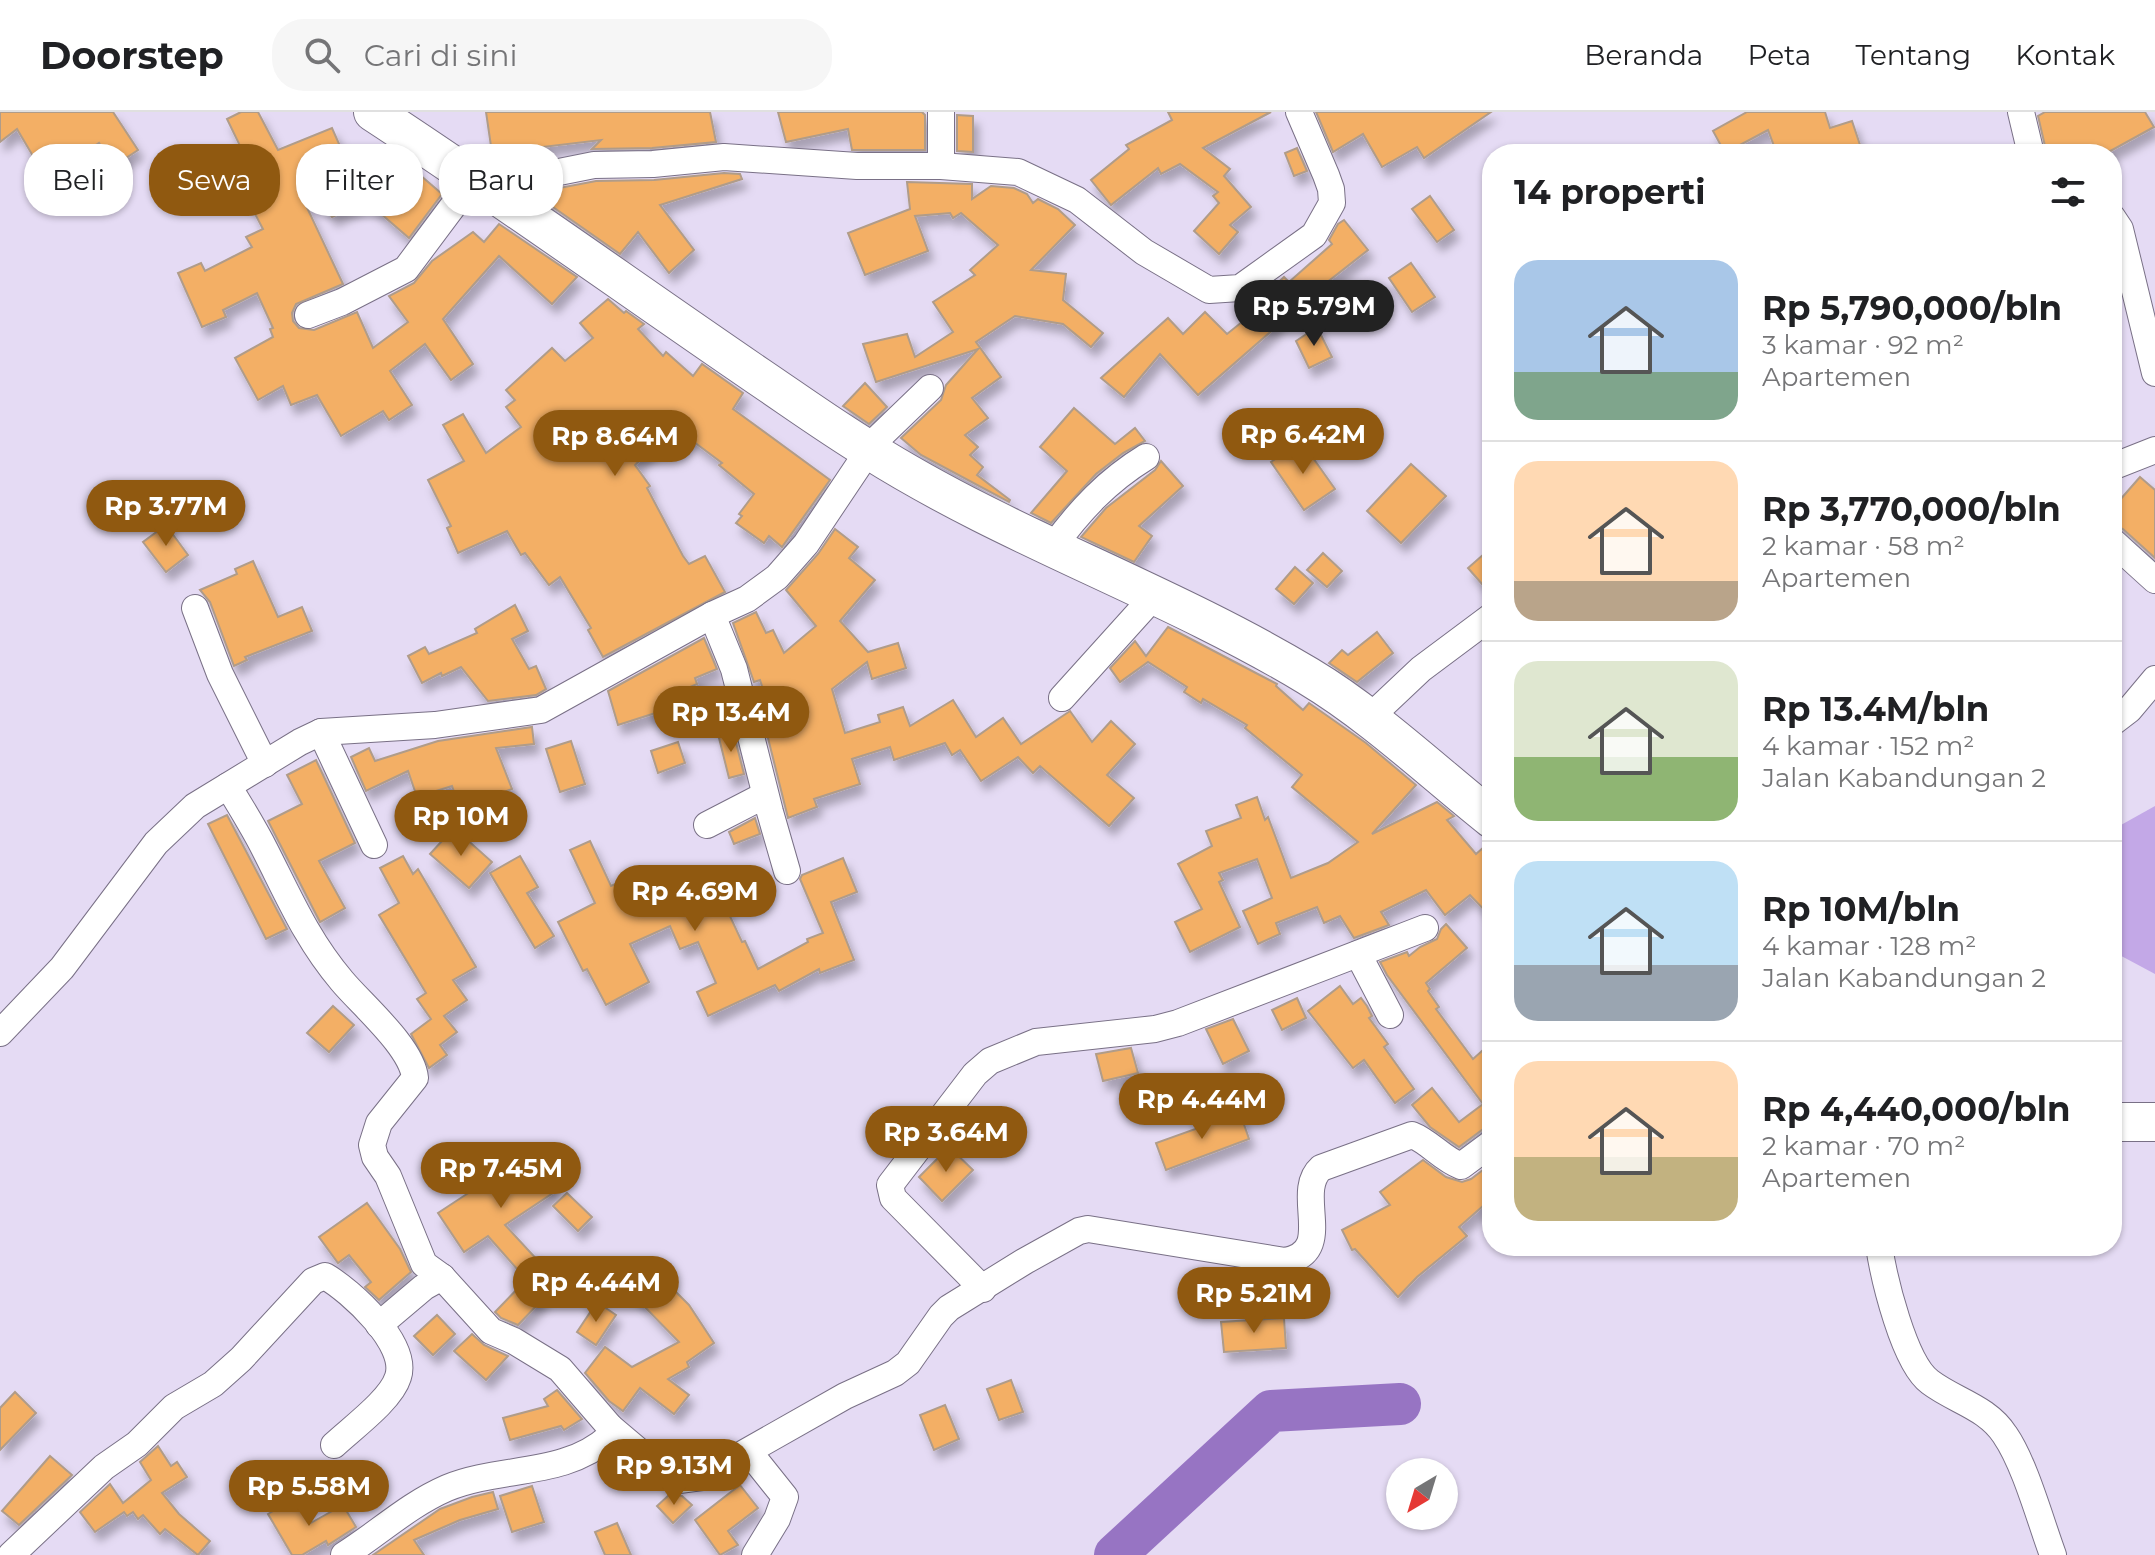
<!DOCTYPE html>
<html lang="id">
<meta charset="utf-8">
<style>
body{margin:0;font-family:Montserrat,sans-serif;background:#f6f6f6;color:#202124;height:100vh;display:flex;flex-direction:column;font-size:30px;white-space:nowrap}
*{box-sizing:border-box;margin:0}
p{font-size:26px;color:#757577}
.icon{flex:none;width:44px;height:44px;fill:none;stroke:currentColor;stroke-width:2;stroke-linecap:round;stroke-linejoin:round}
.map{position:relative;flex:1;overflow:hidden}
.sheet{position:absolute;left:1482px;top:32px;width:640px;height:1112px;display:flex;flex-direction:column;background:#fff;border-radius:32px;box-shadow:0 2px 6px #0004}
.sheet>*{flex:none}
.top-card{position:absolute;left:24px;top:32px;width:760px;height:72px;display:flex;gap:16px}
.needle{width:52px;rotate:218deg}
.fabs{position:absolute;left:1386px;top:1346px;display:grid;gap:16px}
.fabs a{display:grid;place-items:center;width:72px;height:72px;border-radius:50%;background:#fff;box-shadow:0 2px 6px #0004;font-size:40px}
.price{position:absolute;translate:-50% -68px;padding:0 18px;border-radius:28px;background:#905910;color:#fff;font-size:26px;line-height:52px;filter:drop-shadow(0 2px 4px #0008)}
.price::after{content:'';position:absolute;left:50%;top:48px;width:24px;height:18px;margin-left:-12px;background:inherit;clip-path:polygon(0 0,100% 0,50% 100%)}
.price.selected{background:#222;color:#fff}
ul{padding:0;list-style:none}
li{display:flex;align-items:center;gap:24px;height:200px;padding:0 32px}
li+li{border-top:2px solid #e0e0e0}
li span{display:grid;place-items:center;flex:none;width:224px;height:160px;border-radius:24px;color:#555}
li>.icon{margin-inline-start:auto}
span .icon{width:96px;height:96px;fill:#fffc;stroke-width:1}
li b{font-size:34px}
h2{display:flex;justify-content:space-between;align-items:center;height:96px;padding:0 32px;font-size:34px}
.tag{padding:0 28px;border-radius:32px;background:#fff;box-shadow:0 2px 6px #0004;font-size:28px;line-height:72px}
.tag.selected{background:#905910;color:#fff}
header{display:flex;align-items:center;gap:48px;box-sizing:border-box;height:112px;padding:0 40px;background:#fff;border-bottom:2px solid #e0e0e0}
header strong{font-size:38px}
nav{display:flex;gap:44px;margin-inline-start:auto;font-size:28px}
.search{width:560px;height:72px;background:#f6f6f6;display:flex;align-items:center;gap:20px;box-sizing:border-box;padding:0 28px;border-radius:32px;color:#757577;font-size:30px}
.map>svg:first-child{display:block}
.green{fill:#c3a8e7}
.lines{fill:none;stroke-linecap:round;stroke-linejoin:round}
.river{stroke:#9774c3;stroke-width:42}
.building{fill:#f3af65;stroke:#b09c89;stroke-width:2;filter:url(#shadow)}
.minor-casing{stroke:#797086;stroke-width:28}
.secondary-casing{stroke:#797086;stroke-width:40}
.minor{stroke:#fff;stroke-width:26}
.secondary{stroke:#fff;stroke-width:38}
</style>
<header>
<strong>Doorstep</strong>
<div class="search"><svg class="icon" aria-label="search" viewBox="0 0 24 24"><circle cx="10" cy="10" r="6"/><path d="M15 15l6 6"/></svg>Cari di sini</div>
<nav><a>Beranda</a><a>Peta</a><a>Tentang</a><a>Kontak</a></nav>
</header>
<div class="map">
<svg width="2155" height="1443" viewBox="0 0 2155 1443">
<defs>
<filter id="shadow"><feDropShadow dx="5" dy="9" stdDeviation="4" flood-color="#0004"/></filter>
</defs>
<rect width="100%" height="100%" fill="#e5dbf4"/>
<path class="green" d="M2155,694v168l-43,-23v-121z"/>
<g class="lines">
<path class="river" d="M1115,1443l156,-144 129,-7"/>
</g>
<g class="building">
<path d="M0,0h113l25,38 -24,16 -15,-23 -27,18 -2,-4 -27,16 -26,-44 -17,13z"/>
<path d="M241,0h17l20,38 54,-22 18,41 18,-22 29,23 8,-8 37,32 -33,44 -43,-37 -34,16 -20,-28 -11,6 42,89 -47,20 -4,9 1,8 6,7 15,2 43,-18 16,36 35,-26 -19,-26 25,-13 18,-22 41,-29 11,10 15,-18 78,53 -25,27 -53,-48 -56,63 30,45 -22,16 -26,-36 -35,27 22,34 -23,15 -6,-9 -42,25 -24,-41 -26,10 -8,-19 -25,14 -23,-42 38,-21 -3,-8 3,-1 -16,-35 -34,17 3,7 -24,10 -24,-54 23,-10 4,8 47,-24 -6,-10 17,-8 -19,-36 4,-2 -15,-29 12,-6 -18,-37z"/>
<path d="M486,0h224l6,30 -64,6 -60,1 9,-9 -109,13z"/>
<path d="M778,0h144l3,3v35h-73l-4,-21 -62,13z"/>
<path d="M1168,0h103l-68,36 27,21 -6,7 27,31 -21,18 8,7 -19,22 -25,-23 25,-28 -6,-7 5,-4 -38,-28 -19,10 -3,-6 -47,37 -20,-25 38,-31 -3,-4 46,-25z"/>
<path d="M1316,0h175l-67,46 -7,-11 -35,20 -19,-33 -30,18z"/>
<path d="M1747,0h78l5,16 22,-7 11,33h-86l-9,-24 -43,23 -12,-22z"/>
<path d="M2045,0h100l9,15 -49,27h-55l-5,-8 -7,-30z"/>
<path d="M957,3l16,1v36l-16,-1z"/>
<path d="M1297,36l10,23 -13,5 -9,-23z"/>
<path d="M724,61l16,1 2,5 -82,26 34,45 -25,23 -31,-41 -18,22 -87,-61 63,-12 58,-1z"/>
<path d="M907,70l65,2v15l19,-13 23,2 13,6 6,9 5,-4 20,10 17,16 -44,45 35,4 -3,26 40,33 -12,14 -28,-23 -48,-8 -39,26 25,35 -29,21 16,20 -23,17 13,12 -8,8 13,12 -6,8 33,25 -1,2 -88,-47 -20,-17 40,-38 5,-15 32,-36 -102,33 -13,-38 44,-10 8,23 38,-25 -20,-30 42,-27 -5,-5 28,-25 -37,-32 -8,5 -3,-5 -35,3 13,35 -63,24 -17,-42 62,-24z"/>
<path d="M1430,84l24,34 -17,12 -25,-33z"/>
<path d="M1344,108l24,30 -94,74 2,3 -78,68 -38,-41 -36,43 -23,-19 67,-60 15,16 22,-22 22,22 45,-36 -5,-5 17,-16 5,5 43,-38 -3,-4 9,-16z"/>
<path d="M1411,151l24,34 -23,15 -23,-34z"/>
<path d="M608,187l16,14 2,-2 18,13 -6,5 25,27 3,-4 27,24 9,-12 41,29 -10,16 97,71 -48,67 -13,-11 -5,7 -28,-20 6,-7 -3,-2 15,-20 -35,-29 3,-2 -48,-36 -39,38 15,21 -3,2 36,68 6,8 16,-8 20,36 -122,65 -15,-27 3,-2 -31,-51 -11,8 -24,-32 -4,2 -14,-24 -49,22 -11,-25 4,-2 -23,-46 36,-19 -21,-36 20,-11 23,39 35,-26 -15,-20 9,-7 -9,-10 46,-42 13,13 28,-23 -13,-15z"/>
<path d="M1317,215l15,30 -23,11 -13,-27z"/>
<path d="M865,271l22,24 -18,17 -26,-18z"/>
<path d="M1074,296l41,36 20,-16 10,13 -22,12 -27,21 -45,49 -20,-10 36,-42 -27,-24z"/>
<path d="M1301,329l34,48 -31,21 -33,-48z"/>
<path d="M1161,349l22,25 -44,40 13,10 -18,26 -53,-25 25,-29 49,-38z"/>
<path d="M1411,352l35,32 -45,47 -34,-32z"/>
<path d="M2140,365l15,13v68l-32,-29 -11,-5v-15z"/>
<path d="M166,413l22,30 -22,17 -23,-30z"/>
<path d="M835,417l23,18 -9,11 26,22 -35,41 28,31 30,-9 8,25 -34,11 -5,-17 -35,27 13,44 35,-11 -2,-7 25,-8 7,19 43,-26 23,37 27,-19 18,26 49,-33 22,31 19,-21 24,23 -28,31 27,23 -25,28 -69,-60 -7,7 -15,-16 -37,24 -21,-31 -8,5 -7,-12 -51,17 -4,-13 -38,12 8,25 -46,15 3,8 -29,11 -26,-104 8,-3 -10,-31 -6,2 -21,-59 23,-11 10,21 7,-3 11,23 32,-27 -30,-36 32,-36z"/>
<path d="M1492,435v28l-10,9 -14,-16z"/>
<path d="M1323,441l19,18 -15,16 -20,-17z"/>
<path d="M253,449l25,56 24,-10 10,24 -67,26 2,3 -13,6 -24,-64 -10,-12 37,-16 -2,-5z"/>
<path d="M1295,455l18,16 -19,21 -18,-15z"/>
<path d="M515,493l13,26 -16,8 17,30 7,-3 10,23 -10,6 -48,6 -27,-34 -19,9 -1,-3 -19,10 -14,-27 17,-9 4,7 48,-21 -2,-4z"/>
<path d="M1168,515l109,57 -1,2 27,24 6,-7 57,40 50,42 -44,49 65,-32 17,14 -7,4 29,34 16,-14v78l-22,-23 -25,20 -19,-25 -45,22 8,13 -35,13 -14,-22 -16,7 -7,-16 -41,16 4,11 -22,10 -15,-33 29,-13 -15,-39 -38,14 4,7 -4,2 21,45 -50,25 -15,-30 27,-13 -24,-45 34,-18 -6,-15 35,-13 -5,-13 21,-8 8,23 3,-3 23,61 37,-15 30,-21 -66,-55 10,-12 -57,-47 2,-3 -44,-26 -2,4 -17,-11 3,-5 -39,-25 -28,20 -10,-14 25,-27 11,15z"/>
<path d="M1377,520l16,21 -36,29 -28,-19 13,-13 6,5z"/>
<path d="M704,526l13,31 -22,9 2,6 -7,3 3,14 -75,24 -10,-34z"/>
<path d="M532,615l2,17 -38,4 16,41 -52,20 -8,-23 -35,11 -9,-26 -42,20 -15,-34 18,-9 6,13 63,-20z"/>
<path d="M733,619l11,43 -15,4 -11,-44z"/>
<path d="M571,629l14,43 -25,8 -14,-43z"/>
<path d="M678,630l7,21 -27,10 -7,-22z"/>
<path d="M316,648l39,83 -36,18 26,47 -25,14 -52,-101 34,-17 -15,-29z"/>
<path d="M227,703l60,114 -21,10 -58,-115z"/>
<path d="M755,706l5,16 -26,10 -5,-12z"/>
<path d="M454,716l38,34 -23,26 -39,-34z"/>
<path d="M590,729l21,45 37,-17 12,26 20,-8 4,8 30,-13 28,60 3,-1 13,28 50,-27 -1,-3 16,-6 -23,-54 2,-4 41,-17 14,34 -26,10 23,58 -34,13 -1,-4 -40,22 -4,-6 -67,31 -11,-24 19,-9 -18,-41 -18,7 -10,-23 -40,18 19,38 -43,23 -19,-36 -4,2 -25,-49 37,-19 -25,-53z"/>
<path d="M403,744l10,18 5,-5 58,98 -23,13 14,20 -23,16 13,16 -17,13 7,10 -18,13 -18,-34 20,-15 -14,-20 9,-6 -47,-78 20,-12 -19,-35z"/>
<path d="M520,744l18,31 -11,6 27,43 -19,12 -45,-75z"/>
<path d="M1446,812l21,24 -41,35 4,6 -2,2 11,16 -3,2 37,50 19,-17v85l-10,3 -23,17 -29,-20 -18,-22 20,-17 27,34 24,-18 -96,-129 -7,-13 27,-10 2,4 11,-9 17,-8 4,-10z"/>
<path d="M1340,874l13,18 8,-6 6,8 5,10 -3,2 19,26 -4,3 30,42 -19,14 -31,-43 -11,8 -45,-57z"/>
<path d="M1297,886l9,20 -24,12 -10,-20z"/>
<path d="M333,894l21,19 -25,27 -22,-19z"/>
<path d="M1233,907l16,32 -26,13 -17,-35z"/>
<path d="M1131,936l7,25 -35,8 -7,-27z"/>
<path d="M1240,1001l9,26 -83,31 -10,-27z"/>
<path d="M949,1035l24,23 -31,31 -23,-24z"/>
<path d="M528,1037l28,42 -51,34 36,39 -16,14 -37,-42 -24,16 -26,-39 73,-48 -2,-4z"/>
<path d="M1423,1048l23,17 16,5 9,-3 21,-16v35l-33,29 8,9 -50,41 -19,20 -43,-48 -3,1 -10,-20 48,-25 -10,-13z"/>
<path d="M567,1081l25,24 -14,14 -25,-25z"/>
<path d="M367,1091l33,46 11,23 -32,28 -14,-13 6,-5 -22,-27 -11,8 -19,-26z"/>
<path d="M655,1159l34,34 25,38 -27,19 2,5 -21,12 21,16 -15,19 -34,-26 -17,23 -14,-10 -24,-28 20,-26 27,20 47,-25 -47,-48z"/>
<path d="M524,1170l19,17 -25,26 -17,-7 -6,-6z"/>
<path d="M597,1190l19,13 -20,30 -19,-13z"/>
<path d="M437,1203l18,19 -22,21 -19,-19z"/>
<path d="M1284,1206l2,30 -62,4 -3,-30z"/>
<path d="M472,1222l12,11 24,11 -22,24 -32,-29z"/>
<path d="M1011,1268l12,32 -24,8 -12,-31z"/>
<path d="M557,1278l25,29 -18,11 -3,-4 -51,14 -7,-22 45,-12 -4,-7z"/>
<path d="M15,1280l21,21 -36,37v-42z"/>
<path d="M945,1293l14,34 -25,11 -14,-35z"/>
<path d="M158,1334l13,20 6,-4 10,15 -25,16 17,21 31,27 -12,14 -33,-26 -5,5 -17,-19 -5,4 -5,-7 -6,4 -3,-4 -29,20 -15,-20 30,-28 13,19 28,-23 -11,-18z"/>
<path d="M50,1344l22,19 -53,50 -17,-14z"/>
<path d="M740,1373l18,23 -30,23 10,14 -18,10 -25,-35z"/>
<path d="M532,1374l12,36 -32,10 -12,-36z"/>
<path d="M493,1380l5,17 -38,11 -46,20 10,15h-51l67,-46 32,-12z"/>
<path d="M670,1382l12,2 10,9 -19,18 -16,-17z"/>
<path d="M294,1387l15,25 34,-19 13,22 -28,18 -2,-4 -24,14h-10l-24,-41z"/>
<path d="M617,1411l14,32h-26l-10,-23z"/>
</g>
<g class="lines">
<g class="minor-casing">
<g id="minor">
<path d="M941,0v54"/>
<path d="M2021,0l10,42"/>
<path d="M491,78l38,-12 65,-13 59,-1 71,-7 133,9h84l77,6 59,28 67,52 65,38 31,-2 74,-53 18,-32 -1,-14 -5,-14 -27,-63"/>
<path d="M2112,105l8,12 35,144"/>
<path d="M308,203l34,-13 64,-33 68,-91"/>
<path d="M2112,355l43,-17"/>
<path d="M2112,429l43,39"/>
<path d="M1053,435c27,-37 54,-66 93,-90"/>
<path d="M195,496l25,66 45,90"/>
<path d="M712,503l22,54 36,143 17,59"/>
<path d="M1062,586l93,-103"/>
<path d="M1368,607l53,-50 71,-53"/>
<path d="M2112,611l17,-13 26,-31"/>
<path d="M321,620l53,113"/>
<path d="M228,674c13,21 26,42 37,64 24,47 42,90 77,131 20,24 70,66 73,97l-36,45 -7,22 3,12 13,19 36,88 18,13 49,54 23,10 46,28 50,58 -1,10c-44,40 -109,29 -162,51 -39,17 -68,45 -103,67"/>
<path d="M707,713l58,-30"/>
<path d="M1358,842l32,61"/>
<path d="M0,921l62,-65 94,-125 39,-37 105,-64 21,-10 114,-7 106,-15 171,-95 35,-16 30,-22 29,-33 69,-103 55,-53"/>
<path d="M1879,1134c5,33 25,117 51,136 25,19 57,25 75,53 20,29 35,85 48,120"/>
<path d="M983,1177l-90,-91 -3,-13 85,-111 15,-13 46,-19 119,-13 23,-6 247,-95"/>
<path d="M379,1213l45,-38 18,-10"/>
<path d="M610,1315l58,49 11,4 23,-3 143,-81 50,-23 13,-10 33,-47 8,-8 76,-47 54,-30 9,-2 197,32c52,-9 8,-68 36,-93l91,-33c18,7 30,24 49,31l31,-23"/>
<path d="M749,1340l36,45 -8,22 -22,36"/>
<path d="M11,1443l93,-88 33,-23 37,-37 39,-23 28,-25 72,-78 12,-5c26,15 84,68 73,101 -7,23 -46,51 -64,68"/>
</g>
</g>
<g class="secondary-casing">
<g id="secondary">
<path d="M373,0c130,85 256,176 385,264 37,25 73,51 111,74 139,88 298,141 439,226 65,39 125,96 184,143"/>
<path d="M2112,1010h43"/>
</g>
</g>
<use href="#minor" class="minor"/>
<use href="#secondary" class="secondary"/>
</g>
</svg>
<div class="fabs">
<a><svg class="needle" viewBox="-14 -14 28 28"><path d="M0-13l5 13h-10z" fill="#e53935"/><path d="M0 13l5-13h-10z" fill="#757577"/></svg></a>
</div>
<b class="price selected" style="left:1314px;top:236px">Rp 5.79M</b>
<b class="price" style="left:1303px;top:364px">Rp 6.42M</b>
<b class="price" style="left:615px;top:366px">Rp 8.64M</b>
<b class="price" style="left:166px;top:436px">Rp 3.77M</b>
<b class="price" style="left:731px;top:642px">Rp 13.4M</b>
<b class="price" style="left:461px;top:746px">Rp 10M</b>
<b class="price" style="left:695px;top:821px">Rp 4.69M</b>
<b class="price" style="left:1202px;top:1029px">Rp 4.44M</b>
<b class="price" style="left:946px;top:1062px">Rp 3.64M</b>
<b class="price" style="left:501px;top:1098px">Rp 7.45M</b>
<b class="price" style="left:596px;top:1212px">Rp 4.44M</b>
<b class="price" style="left:1254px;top:1223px">Rp 5.21M</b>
<b class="price" style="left:674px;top:1395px">Rp 9.13M</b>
<b class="price" style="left:309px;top:1416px">Rp 5.58M</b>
<div class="top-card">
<a class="tag">Beli</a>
<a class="tag selected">Sewa</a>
<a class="tag">Filter</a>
<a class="tag">Baru</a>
</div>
<section class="sheet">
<h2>14 properti<svg class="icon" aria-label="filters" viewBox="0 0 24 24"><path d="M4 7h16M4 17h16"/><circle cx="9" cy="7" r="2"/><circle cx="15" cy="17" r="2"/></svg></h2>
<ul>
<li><span style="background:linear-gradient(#a9c7e8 70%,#7fa58c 0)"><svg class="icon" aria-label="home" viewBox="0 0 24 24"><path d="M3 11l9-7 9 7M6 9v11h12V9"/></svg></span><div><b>Rp 5,790,000/bln</b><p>3 kamar · 92 m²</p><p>Apartemen</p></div></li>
<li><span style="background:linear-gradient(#ffd9b3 75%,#b9a48a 0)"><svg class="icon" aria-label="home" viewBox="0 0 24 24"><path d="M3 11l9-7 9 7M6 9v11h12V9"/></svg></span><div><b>Rp 3,770,000/bln</b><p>2 kamar · 58 m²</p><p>Apartemen</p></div></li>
<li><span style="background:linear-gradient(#dfe7d0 60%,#8fb573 0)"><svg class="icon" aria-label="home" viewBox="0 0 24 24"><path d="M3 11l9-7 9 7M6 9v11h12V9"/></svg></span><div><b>Rp 13.4M/bln</b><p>4 kamar · 152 m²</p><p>Jalan Kabandungan 2</p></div></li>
<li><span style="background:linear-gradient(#bfe0f5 65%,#9aa5b1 0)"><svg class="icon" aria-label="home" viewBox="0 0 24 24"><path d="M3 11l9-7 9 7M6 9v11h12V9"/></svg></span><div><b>Rp 10M/bln</b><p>4 kamar · 128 m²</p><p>Jalan Kabandungan 2</p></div></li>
<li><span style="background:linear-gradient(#ffd9b3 60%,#c2b280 0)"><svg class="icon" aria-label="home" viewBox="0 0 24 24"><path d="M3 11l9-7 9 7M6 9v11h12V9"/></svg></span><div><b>Rp 4,440,000/bln</b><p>2 kamar · 70 m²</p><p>Apartemen</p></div></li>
</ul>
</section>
</div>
